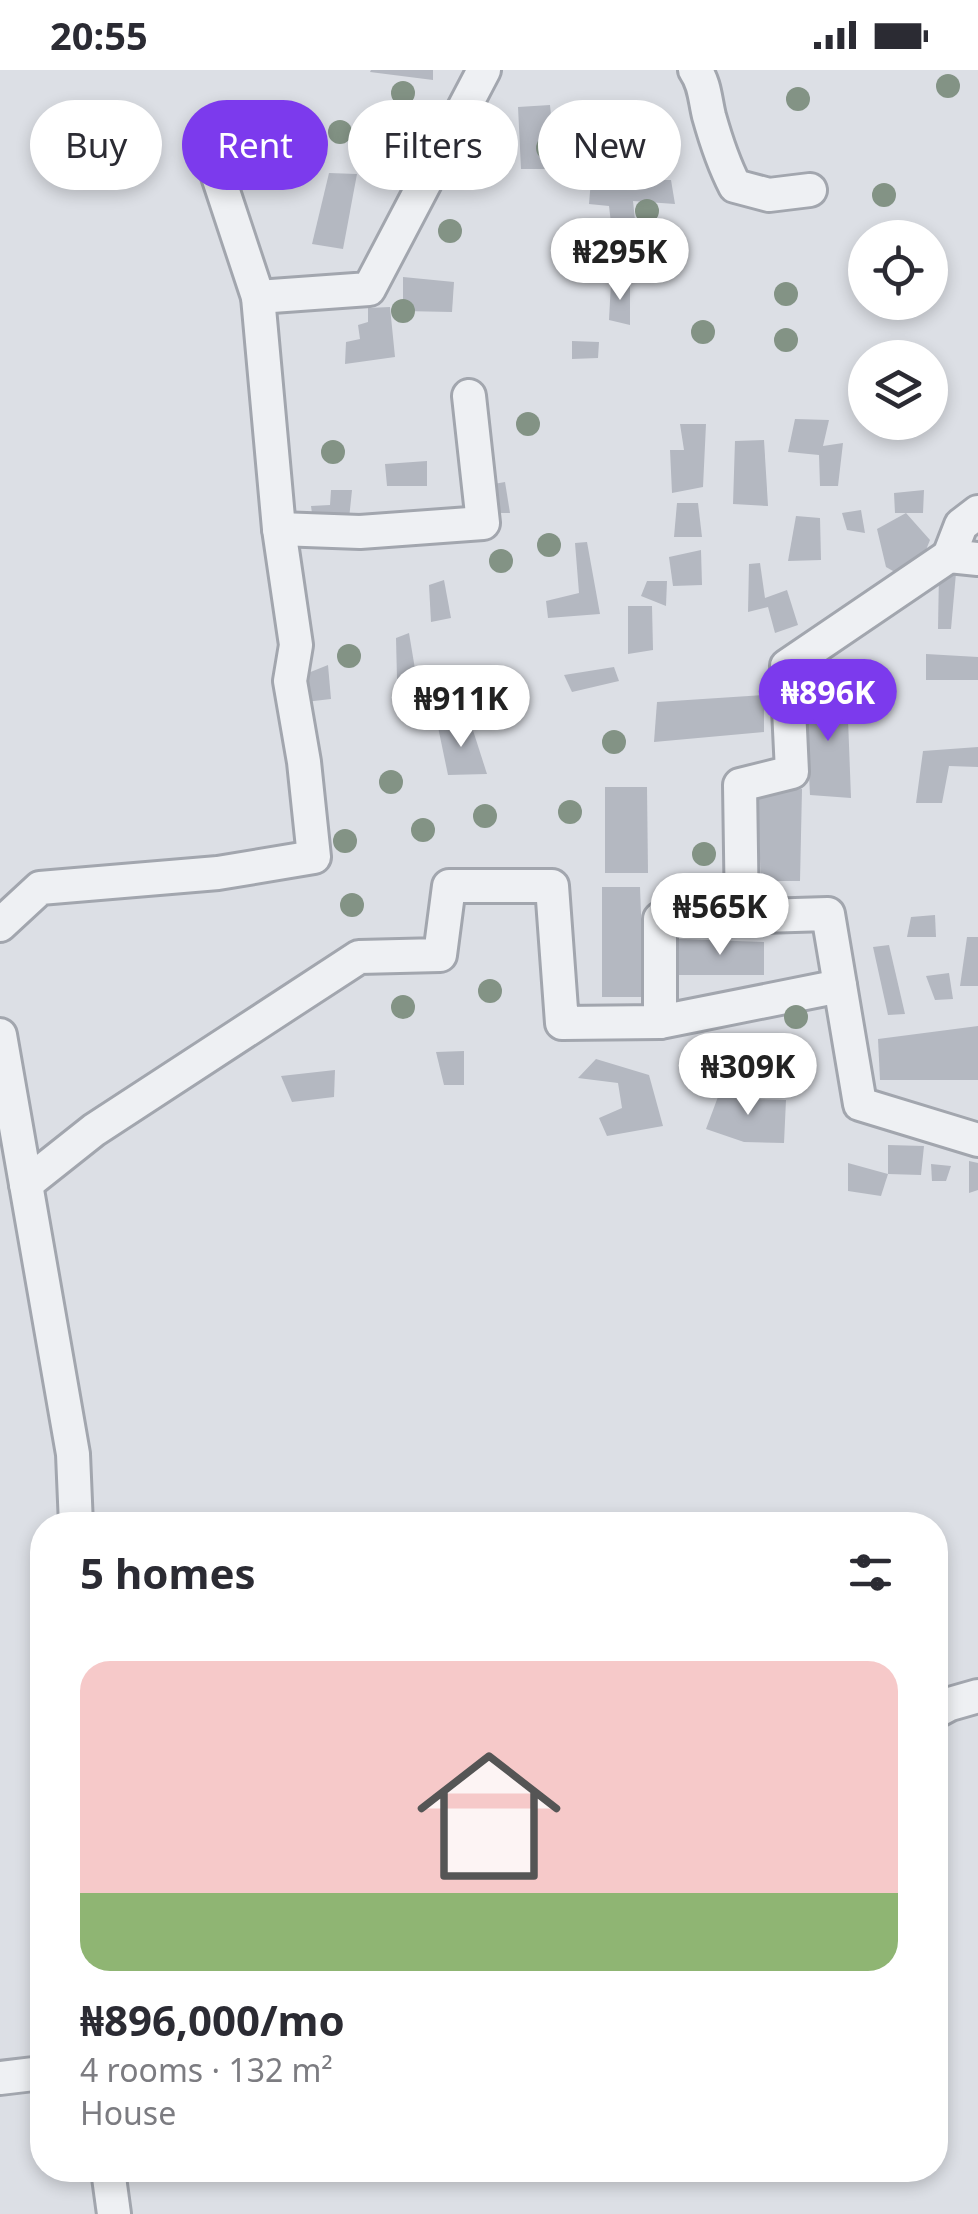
<!DOCTYPE html>
<meta charset="utf-8">
<style>
body{margin:0;font-family:"Noto Sans",sans-serif;background:#f7f7f7;color:#2b2b33;height:100vh;display:flex;flex-direction:column;font-size:38px;white-space:nowrap}
*{box-sizing:border-box;margin:0}
p{font-size:32px;color:#7c7c81}
.icon{flex:none;width:55px;height:55px;fill:none;stroke:currentColor;stroke-width:2;stroke-linecap:round;stroke-linejoin:round}
.map{position:relative;flex:1;overflow:hidden}
.panel{position:absolute;left:30px;top:1442px;width:918px;height:670px;display:flex;flex-direction:column;background:#fff;border-radius:40px;box-shadow:0 5px 15px #0003}
.panel>*{flex:none}
.top-card{position:absolute;left:30px;top:30px;width:920px;height:90px;display:flex;gap:20px}
.controls{position:absolute;left:848px;top:150px;display:grid;gap:20px}
.controls a{display:grid;place-items:center;width:100px;height:100px;border-radius:50%;background:#fff;box-shadow:0 5px 15px #0003;font-size:50px}
.price{position:absolute;translate:-50% -85px;padding:0 22px;border-radius:35px;background:#fff;color:#222;font-size:32px;line-height:65px;filter:drop-shadow(0 2px 5px #0008)}
.price::after{content:'';position:absolute;left:50%;top:60px;width:30px;height:22px;margin-left:-15px;background:inherit;clip-path:polygon(0 0,100% 0,50% 100%)}
.price.selected{background:#7c3aed;color:#fff}
ul{padding:0;list-style:none}
li{display:grid;align-content:center;gap:20px;height:530px;padding:0 50px}
li span{display:grid;place-items:center;height:310px;border-radius:30px;color:#555}
li>.icon{margin-inline-start:auto}
span .icon{width:180px;height:180px;fill:#fffc;stroke-width:1}
li b{font-size:42px}
h2{display:flex;justify-content:space-between;align-items:center;height:120px;padding:0 50px;font-size:42px}
.chip{padding:0 35px;border-radius:45px;background:#fff;box-shadow:0 5px 15px #0003;font-size:35px;line-height:90px}
.chip.selected{background:#7c3aed;color:#fff}
.status{display:flex;justify-content:space-between;align-items:center;height:70px;padding:0 50px;background:#fff;direction:ltr}
.status svg{height:28px;fill:currentColor}
.map>svg:first-child{display:block}
.building{fill:#b4b8c1}
.lines{fill:none;stroke-linecap:round;stroke-linejoin:round}
.street-casing{stroke:#a2a6ae;stroke-width:38}
.street{stroke:#eef0f3;stroke-width:32}
.tree{fill:#839385}
</style>
<div class="status"><b>20:55</b><svg viewBox="0 0 49 12"><path d="M0 12V9h3v3zM5 12V6h3v6zM10 12V3h3v9zM15 12V0h3v12zM26 1h20v11H26zM47 4h2v5h-2z"/></svg></div>
<div class="map">
<svg width="978" height="2144" viewBox="0 0 978 2144">
<rect width="100%" height="100%" fill="#dcdfe5"/>
<g class="building">
<path d="M371,0h62v10l-63,-8z"/>
<path d="M550,35l3,29 33,-2 3,37h-68l-3,-62z"/>
<path d="M329,103l28,1 -14,75 -31,-5z"/>
<path d="M591,110h80l4,24 -42,-3 2,19 -24,3 -2,-17 -20,-2z"/>
<path d="M403,207l51,5 -2,30 -49,-1z"/>
<path d="M611,212l19,2v41l-21,-5z"/>
<path d="M390,237l5,50 -50,7 1,-22 14,-3 -2,-14 10,-3v-14z"/>
<path d="M572,271l27,1 -1,16 -26,1z"/>
<path d="M795,349l34,1 -6,26 20,-3 -5,43h-18l-1,-31 -31,-3z"/>
<path d="M680,354h26l-3,63 -31,6 -2,-43h14z"/>
<path d="M764,370l4,66 -35,-2 2,-63z"/>
<path d="M427,391v25h-40l-2,-22z"/>
<path d="M505,412l5,31h-16v-29z"/>
<path d="M331,420h21l-3,29 -36,2 -2,-15 19,-1z"/>
<path d="M924,420l-1,23h-17l24,27 -25,62 -5,-27 -14,-8 -9,-38 29,-16h-11l-1,-20z"/>
<path d="M677,433h21l4,34h-28z"/>
<path d="M861,440l4,23 -18,-3 -5,-17z"/>
<path d="M796,446l24,2 1,42 -33,1z"/>
<path d="M587,472l13,72 -52,4 -2,-17 33,-8 -4,-50z"/>
<path d="M701,480l1,35 -29,1 -4,-29z"/>
<path d="M760,493l5,35 22,-8 11,35 -23,8 -7,-26 -20,5 1,-48z"/>
<path d="M939,502l17,1 -5,56h-13z"/>
<path d="M444,510l7,38 -20,4 -2,-37z"/>
<path d="M647,511h20l-1,25 -25,-10z"/>
<path d="M628,536h24l1,44 -25,4z"/>
<path d="M409,563l8,48 -20,-2 -1,-41z"/>
<path d="M926,584l52,3v23h-52z"/>
<path d="M328,595l3,34 -26,3 -2,-27z"/>
<path d="M614,597l5,14 -47,11 -8,-17z"/>
<path d="M805,622l42,1 4,105 -41,-3z"/>
<path d="M764,625v37l-110,10 3,-40z"/>
<path d="M470,651l17,53 -39,1 -10,-48z"/>
<path d="M978,677v20l-29,-1 -7,37h-26l7,-52z"/>
<path d="M605,717h42l1,86h-43z"/>
<path d="M802,719l-2,92h-39l-4,-89z"/>
<path d="M602,817h38l4,110h-42z"/>
<path d="M935,845l1,22h-29l4,-20z"/>
<path d="M967,867h11v49h-18z"/>
<path d="M679,869l85,3v33h-88z"/>
<path d="M889,875l16,69 -17,1 -15,-68z"/>
<path d="M949,903l4,26 -18,1 -9,-24z"/>
<path d="M978,956v54h-98l-2,-41z"/>
<path d="M464,981v34h-20l-8,-33z"/>
<path d="M596,989l53,16 14,51 -56,10 -8,-18 23,-10 -4,-25 -40,-5z"/>
<path d="M335,1000l-1,27 -42,5 -11,-26z"/>
<path d="M722,1016l29,8 -1,5 36,1 -2,43 -40,-1 -38,-13z"/>
<path d="M888,1075l36,1 -3,29 -33,-1z"/>
<path d="M969,1091l9,2v27l-9,3z"/>
<path d="M848,1093l40,11 -7,22 -33,-5z"/>
<path d="M931,1094l20,2 -5,15h-14z"/>
</g>
<g class="lines">
<g class="street-casing">
<g id="street">
<path d="M695,0c10,14 10,30 14,46 7,25 14,47 26,70l34,9 41,-5"/>
<path d="M258,227l111,-8 115,-219"/>
<path d="M279,459l81,3 123,-9 -14,-127"/>
<path d="M949,486l12,-31 17,-13"/>
<path d="M742,847l-2,-132 52,-13 -5,-106 162,-110 29,3"/>
<path d="M0,855l40,-37 178,-15 96,-16 -10,-95 -14,-81 6,-36 -17,-116 -21,-232 -46,-139"/>
<path d="M660,952l180,-36"/>
<path d="M0,965l73,419 3,71"/>
<path d="M26,1114l68,-54 265,-173 81,-2 9,-69h103l10,137 98,-1v-103l168,-5 32,190 118,36"/>
<path d="M935,1642l15,-8 28,-8"/>
<path d="M0,2008l42,-5"/>
<path d="M108,2100l6,44"/>
</g>
</g>
<use href="#street" class="street"/>
</g>
<g class="tree">
<circle cx="948" cy="16" r="12"/>
<circle cx="403" cy="23" r="12"/>
<circle cx="798" cy="29" r="12"/>
<circle cx="340" cy="62" r="12"/>
<circle cx="548" cy="78" r="12"/>
<circle cx="884" cy="125" r="12"/>
<circle cx="647" cy="141" r="12"/>
<circle cx="450" cy="161" r="12"/>
<circle cx="786" cy="224" r="12"/>
<circle cx="403" cy="241" r="12"/>
<circle cx="703" cy="262" r="12"/>
<circle cx="786" cy="270" r="12"/>
<circle cx="528" cy="354" r="12"/>
<circle cx="333" cy="382" r="12"/>
<circle cx="549" cy="475" r="12"/>
<circle cx="501" cy="491" r="12"/>
<circle cx="349" cy="586" r="12"/>
<circle cx="882" cy="623" r="12"/>
<circle cx="614" cy="672" r="12"/>
<circle cx="391" cy="712" r="12"/>
<circle cx="570" cy="742" r="12"/>
<circle cx="485" cy="746" r="12"/>
<circle cx="423" cy="760" r="12"/>
<circle cx="345" cy="771" r="12"/>
<circle cx="704" cy="784" r="12"/>
<circle cx="710" cy="823" r="12"/>
<circle cx="352" cy="835" r="12"/>
<circle cx="490" cy="921" r="12"/>
<circle cx="403" cy="937" r="12"/>
<circle cx="796" cy="947" r="12"/>
<circle cx="722" cy="1010" r="12"/>
</g>
</svg>
<div class="controls">
<a><svg class="icon" aria-label="locate" viewBox="0 0 24 24"><circle cx="12" cy="12" r="6"/><path d="M12 2v4M12 18v4M2 12h4M18 12h4"/></svg></a>
<a><svg class="icon" aria-label="layers" viewBox="0 0 24 24"><path d="M12 4l9 5-9 5-9-5zM3 14l9 5 9-5"/></svg></a>
</div>
<b class="price" style="left:620px;top:233px">₦295K</b>
<b class="price selected" style="left:828px;top:674px">₦896K</b>
<b class="price" style="left:461px;top:680px">₦911K</b>
<b class="price" style="left:720px;top:888px">₦565K</b>
<b class="price" style="left:748px;top:1048px">₦309K</b>
<div class="top-card">
<a class="chip">Buy</a>
<a class="chip selected">Rent</a>
<a class="chip">Filters</a>
<a class="chip">New</a>
</div>
<section class="panel">
<h2>5 homes<svg class="icon" aria-label="filters" viewBox="0 0 24 24"><path d="M4 7h16M4 17h16"/><circle cx="9" cy="7" r="2"/><circle cx="15" cy="17" r="2"/></svg></h2>
<ul>
<li><span style="background:linear-gradient(#f6c9c9 75%,#8fb573 0)"><svg class="icon" aria-label="home" viewBox="0 0 24 24"><path d="M3 11l9-7 9 7M6 9v11h12V9"/></svg></span><div><b>₦896,000/mo</b><p>4 rooms · 132 m²</p><p>House</p></div></li>
</ul>
</section>
</div>
